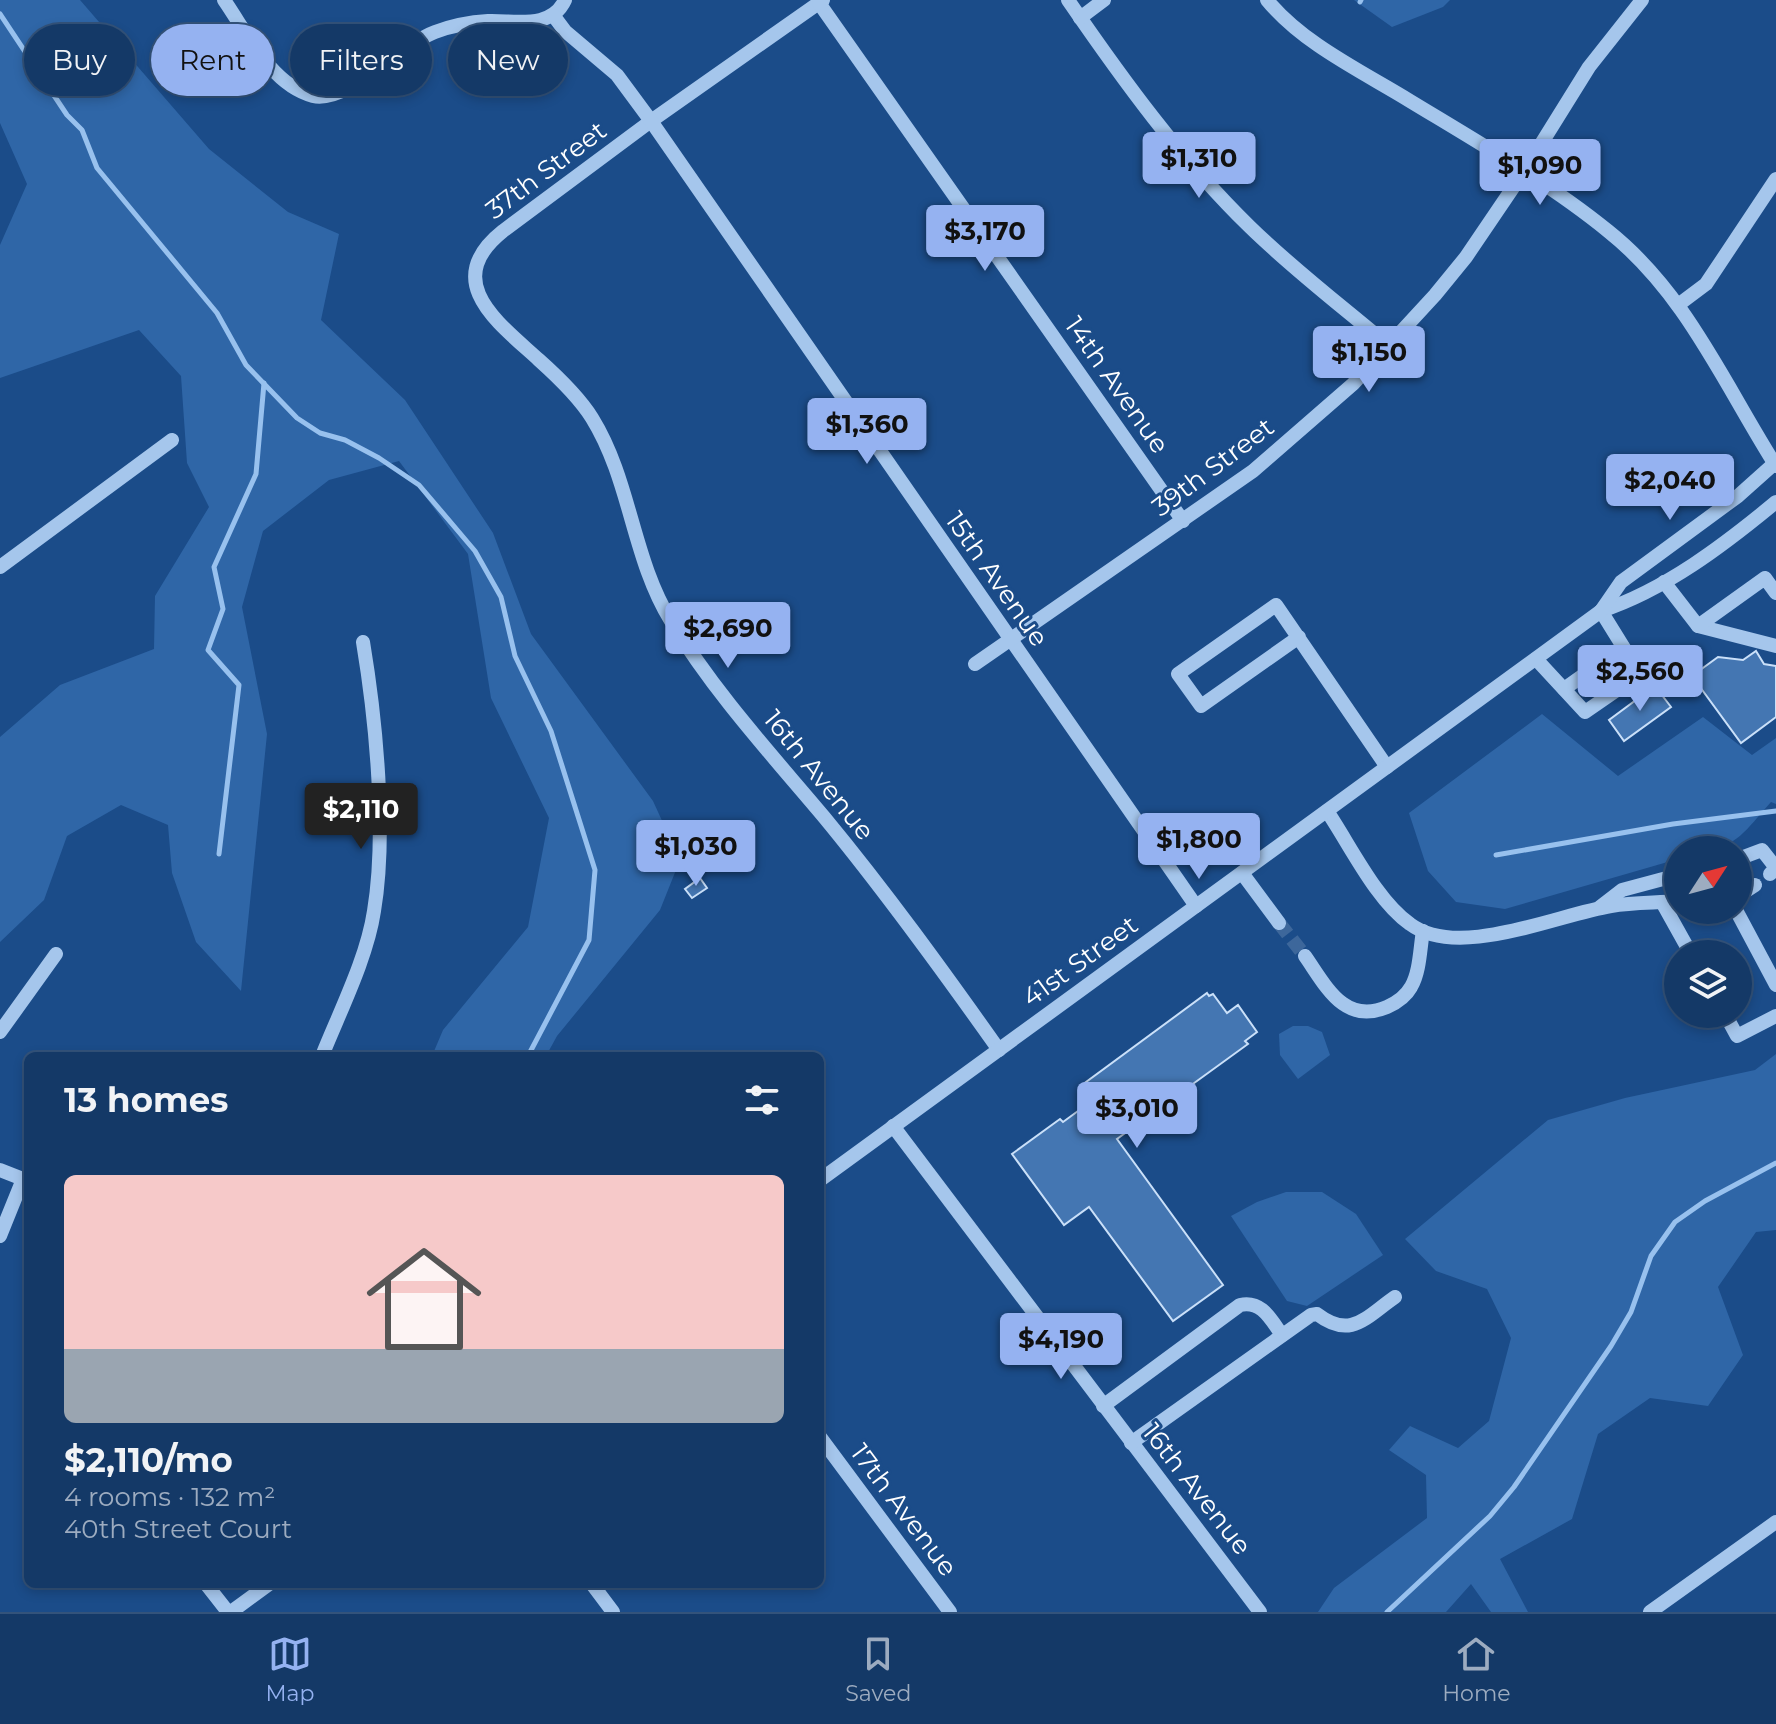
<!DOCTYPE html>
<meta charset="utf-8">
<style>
body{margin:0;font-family:Montserrat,sans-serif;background:#1d406d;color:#f1f3f6;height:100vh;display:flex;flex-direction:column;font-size:30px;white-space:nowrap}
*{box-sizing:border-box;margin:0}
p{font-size:26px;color:#9dacc0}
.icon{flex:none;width:44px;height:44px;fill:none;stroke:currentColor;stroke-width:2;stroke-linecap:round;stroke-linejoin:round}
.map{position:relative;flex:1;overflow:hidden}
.drawer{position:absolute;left:24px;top:1052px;width:800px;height:536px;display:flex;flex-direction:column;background:#143967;border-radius:12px;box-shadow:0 4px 12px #0003,0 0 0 2px #33537b}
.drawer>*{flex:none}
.banner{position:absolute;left:24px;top:24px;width:800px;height:72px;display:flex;gap:16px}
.needle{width:52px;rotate:54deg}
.controls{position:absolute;left:1664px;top:836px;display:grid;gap:16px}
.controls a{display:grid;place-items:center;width:88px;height:88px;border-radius:50%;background:#143967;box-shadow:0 4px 12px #0003,0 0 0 2px #33537b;font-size:40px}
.price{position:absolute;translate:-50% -68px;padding:0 18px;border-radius:8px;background:#95b2f1;color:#111;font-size:26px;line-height:52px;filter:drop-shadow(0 2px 4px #0008)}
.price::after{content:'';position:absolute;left:50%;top:48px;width:24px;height:18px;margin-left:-12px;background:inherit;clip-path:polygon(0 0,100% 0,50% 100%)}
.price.on{background:#222;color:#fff}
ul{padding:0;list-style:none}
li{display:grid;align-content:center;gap:16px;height:424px;padding:0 40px}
li span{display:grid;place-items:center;height:248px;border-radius:12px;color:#555}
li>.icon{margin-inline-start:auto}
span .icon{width:144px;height:144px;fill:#fffc;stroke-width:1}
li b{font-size:34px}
h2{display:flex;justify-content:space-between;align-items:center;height:96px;padding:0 40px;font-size:34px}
.chip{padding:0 28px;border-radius:36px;background:#143967;box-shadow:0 4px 12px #0003,0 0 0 2px #33537b;font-size:28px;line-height:72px}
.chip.on{background:#95b2f1;color:#111}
.menu{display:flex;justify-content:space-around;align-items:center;height:112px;border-top:2px solid #33537b;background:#143967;font-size:22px;color:#9dacc0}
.menu a{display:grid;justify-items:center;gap:4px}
.menu .on{color:#95b2f1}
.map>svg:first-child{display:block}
.green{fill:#2f66a7}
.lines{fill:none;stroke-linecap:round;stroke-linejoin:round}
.stream{stroke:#98c1ee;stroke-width:5}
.building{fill:#4476b2;stroke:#cae0f9;stroke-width:2}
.minor-tunnel{stroke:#3d679b;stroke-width:14;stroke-dasharray:14 7;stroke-linecap:butt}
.minor{stroke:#a5c6ec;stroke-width:14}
.labels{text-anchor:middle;stroke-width:6;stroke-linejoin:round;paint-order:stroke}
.street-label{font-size:26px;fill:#fff;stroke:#1b4c89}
</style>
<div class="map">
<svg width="1776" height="1612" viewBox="0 0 1776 1612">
<rect width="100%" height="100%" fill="#1b4c89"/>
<g class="green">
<path d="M0,0h80l129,149 79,63 51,22 -18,86 84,80 88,133 38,101 122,167 27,59 -20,50 -103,126 -11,20h-114l11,-26 85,-103 21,-109 -58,-120 -23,-144 -69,-93 -70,19 -66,51 -21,76 25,127 -26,257 -45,-49 -24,-69 -4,-48 -47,-20 -54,31 -23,64 -44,42v-205l60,-52 94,-36 1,-53 54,-89 -22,-44 -6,-87 -42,-46 -139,48v-133l27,-61 -27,-61z"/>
<path d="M1354,0h96l-7,7 -51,20z"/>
<path d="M1542,714l76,62 85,-59 49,38 24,-17v66l-5,-2c-36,41 -36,48 -93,48v9l-173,50 -49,-7 -28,-31 -19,-58z"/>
<path d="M1293,1026h15l14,6 8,23 -32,24 -18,-24 -1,-21z"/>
<path d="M1776,1054v176l-20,2 -38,55 25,68 -35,51 -58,-8 -52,36 -26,85 -72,40 28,53h-37l-20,-28 -25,28h-128l16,-24 93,-70 -1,-43 -37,-25 21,-24 48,22 31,-27 22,-83 -24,-49 -51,-18 -31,-32 143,-119 77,-22 130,-28z"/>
<path d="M1286,1192h36l34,22 27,41 -76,51 -20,-5 -56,-85 26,-14z"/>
</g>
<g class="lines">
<g class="stream">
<path d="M1360,2l1,-2"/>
<path d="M0,14l67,101 15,15 15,38 120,145 29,52 51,53 23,15 25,7 34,18 40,27 56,66 26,46 14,59 36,75 44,139 -6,70 -61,116"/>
<path d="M219,854l20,-169 -31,-35 15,-41 -9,-42 42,-93 8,-91"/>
<path d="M1496,855l177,-31 103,-13"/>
<path d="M1387,1612l103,-96 24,-29 97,-141 20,-34 20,-56 24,-34 30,-21 71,-38"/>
</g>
</g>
<g class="building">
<path d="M1756,651l8,13 12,2v51l-35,26 -49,-67 26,-19 25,3z"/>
<path d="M1655,686l16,21 -47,34 -15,-21z"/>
<path d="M700,878l7,10 -15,10 -7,-9z"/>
<path d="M1207,993l2,3 4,-2 14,19 11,-8 19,27 -12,9 3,3 -131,95 106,146 -50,36 -84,-114 -25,18 -52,-71 48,-35 3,3 30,-22 -11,-15z"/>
</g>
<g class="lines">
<g class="minor-tunnel">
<path d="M1593,672l12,17"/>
<path d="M1279,923l26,33"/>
</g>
<g class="minor">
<path d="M224,0c23,33 47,85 89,96 34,8 87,-51 122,-64 16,-6 36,-10 53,-11 27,-1 63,9 77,-21"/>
<path d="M823,0l-172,121 -148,110c-64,51 -3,93 36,129 19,17 40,37 53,58 39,63 40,140 79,203 43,71 100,133 153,196 62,75 119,154 175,233"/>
<path d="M1068,0c55,80 113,160 182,227 44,43 93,80 139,119"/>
<path d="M1267,0c36,44 96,72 143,101 66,40 139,82 198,130 78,62 116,153 168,235"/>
<path d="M819,3l364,518"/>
<path d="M553,15l12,16 52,44 34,46 545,785"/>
<path d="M1080,18l24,-18"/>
<path d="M1678,305l28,-21 70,-105"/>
<path d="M0,567l172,-127"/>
<path d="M1664,582l34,44 78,20"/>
<path d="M1601,611c64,-21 123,-66 175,-109"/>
<path d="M1698,626l67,-48 11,15"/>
<path d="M1299,637l-98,69 -23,-32 98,-69 111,162"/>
<path d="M1536,659l49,53 55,-38 -39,-63"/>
<path d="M975,664l278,-193 100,-87 82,-89 31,-38 57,-84 66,-106 53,-67"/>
<path d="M1564,689l59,-42"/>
<path d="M1327,811c23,34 49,89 83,113 48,36 146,-9 201,-18 22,-4 45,-3 67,-5"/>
<path d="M1738,859l24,-9 14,18 -6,6"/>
<path d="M1242,873l37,50"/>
<path d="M1738,896l17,-11"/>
<path d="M1662,902l29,52"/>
<path d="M1600,907l22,-17 56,-15"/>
<path d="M1736,910l40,75"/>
<path d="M1305,956c21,30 39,69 82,51 9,-4 19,-11 24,-20 9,-15 9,-39 12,-56"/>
<path d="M1725,1014l12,22 39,-20"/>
<path d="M0,1032l56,-78"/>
<path d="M322,1056c18,-45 45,-98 52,-145 13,-78 2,-191 -11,-269"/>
<path d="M893,1126l367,486"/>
<path d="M0,1170l28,11"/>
<path d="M820,1180l781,-569 20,-29 117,-86 38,-34"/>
<path d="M0,1236l23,-57"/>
<path d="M1103,1406l137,-101c22,-5 31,15 42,30"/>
<path d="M820,1437l130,175"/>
<path d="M1131,1443l180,-128 6,-1c34,26 49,3 78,-17"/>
<path d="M206,1584l22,28"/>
<path d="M592,1584l21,28"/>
<path d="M231,1612l38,-28"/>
<path d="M1650,1612l126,-90"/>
</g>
</g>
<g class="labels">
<g class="street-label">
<text transform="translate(546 170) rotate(-37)" y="9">37th Street</text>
<text transform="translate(1117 385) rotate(55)" y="9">14th Avenue</text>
<text transform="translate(1213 467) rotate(-37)" y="9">39th Street</text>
<text transform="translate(997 579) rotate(55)" y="9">15th Avenue</text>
<text transform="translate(819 775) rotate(51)" y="9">16th Avenue</text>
<text transform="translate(1080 961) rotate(-36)" y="9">41st Street</text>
<text transform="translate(1197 1489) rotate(52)" y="9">16th Avenue</text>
<text transform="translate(904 1510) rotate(53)" y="9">17th Avenue</text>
</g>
</g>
</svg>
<div class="controls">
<a><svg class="needle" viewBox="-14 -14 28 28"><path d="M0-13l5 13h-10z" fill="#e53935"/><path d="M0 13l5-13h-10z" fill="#9dacc0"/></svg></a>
<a><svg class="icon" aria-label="layers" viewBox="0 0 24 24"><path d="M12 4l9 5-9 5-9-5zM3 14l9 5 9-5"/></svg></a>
</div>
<b class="price" style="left:1199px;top:200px">$1,310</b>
<b class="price" style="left:1540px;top:207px">$1,090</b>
<b class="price" style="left:985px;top:273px">$3,170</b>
<b class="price" style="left:1369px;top:394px">$1,150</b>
<b class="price" style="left:867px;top:466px">$1,360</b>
<b class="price" style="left:1670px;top:522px">$2,040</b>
<b class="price" style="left:728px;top:670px">$2,690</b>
<b class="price" style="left:1640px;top:713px">$2,560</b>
<b class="price on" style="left:361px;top:851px">$2,110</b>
<b class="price" style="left:1199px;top:881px">$1,800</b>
<b class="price" style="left:696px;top:888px">$1,030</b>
<b class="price" style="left:1137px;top:1150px">$3,010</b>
<b class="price" style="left:1061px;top:1381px">$4,190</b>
<div class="banner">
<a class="chip">Buy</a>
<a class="chip on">Rent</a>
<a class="chip">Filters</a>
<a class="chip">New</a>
</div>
<section class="drawer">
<h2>13 homes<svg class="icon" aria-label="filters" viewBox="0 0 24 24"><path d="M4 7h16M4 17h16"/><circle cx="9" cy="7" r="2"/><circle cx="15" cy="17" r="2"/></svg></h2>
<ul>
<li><span style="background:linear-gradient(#f6c9c9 70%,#9aa5b1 0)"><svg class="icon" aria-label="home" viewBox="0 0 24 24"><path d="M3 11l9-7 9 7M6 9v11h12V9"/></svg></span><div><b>$2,110/mo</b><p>4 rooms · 132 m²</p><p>40th Street Court</p></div></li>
</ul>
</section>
</div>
<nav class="menu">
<a class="on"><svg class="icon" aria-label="map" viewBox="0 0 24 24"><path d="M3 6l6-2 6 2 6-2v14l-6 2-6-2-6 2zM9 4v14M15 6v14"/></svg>Map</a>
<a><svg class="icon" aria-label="saved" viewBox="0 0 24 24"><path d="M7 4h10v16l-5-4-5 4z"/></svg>Saved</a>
<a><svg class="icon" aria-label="home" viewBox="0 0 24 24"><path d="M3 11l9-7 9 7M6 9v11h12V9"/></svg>Home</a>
</nav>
